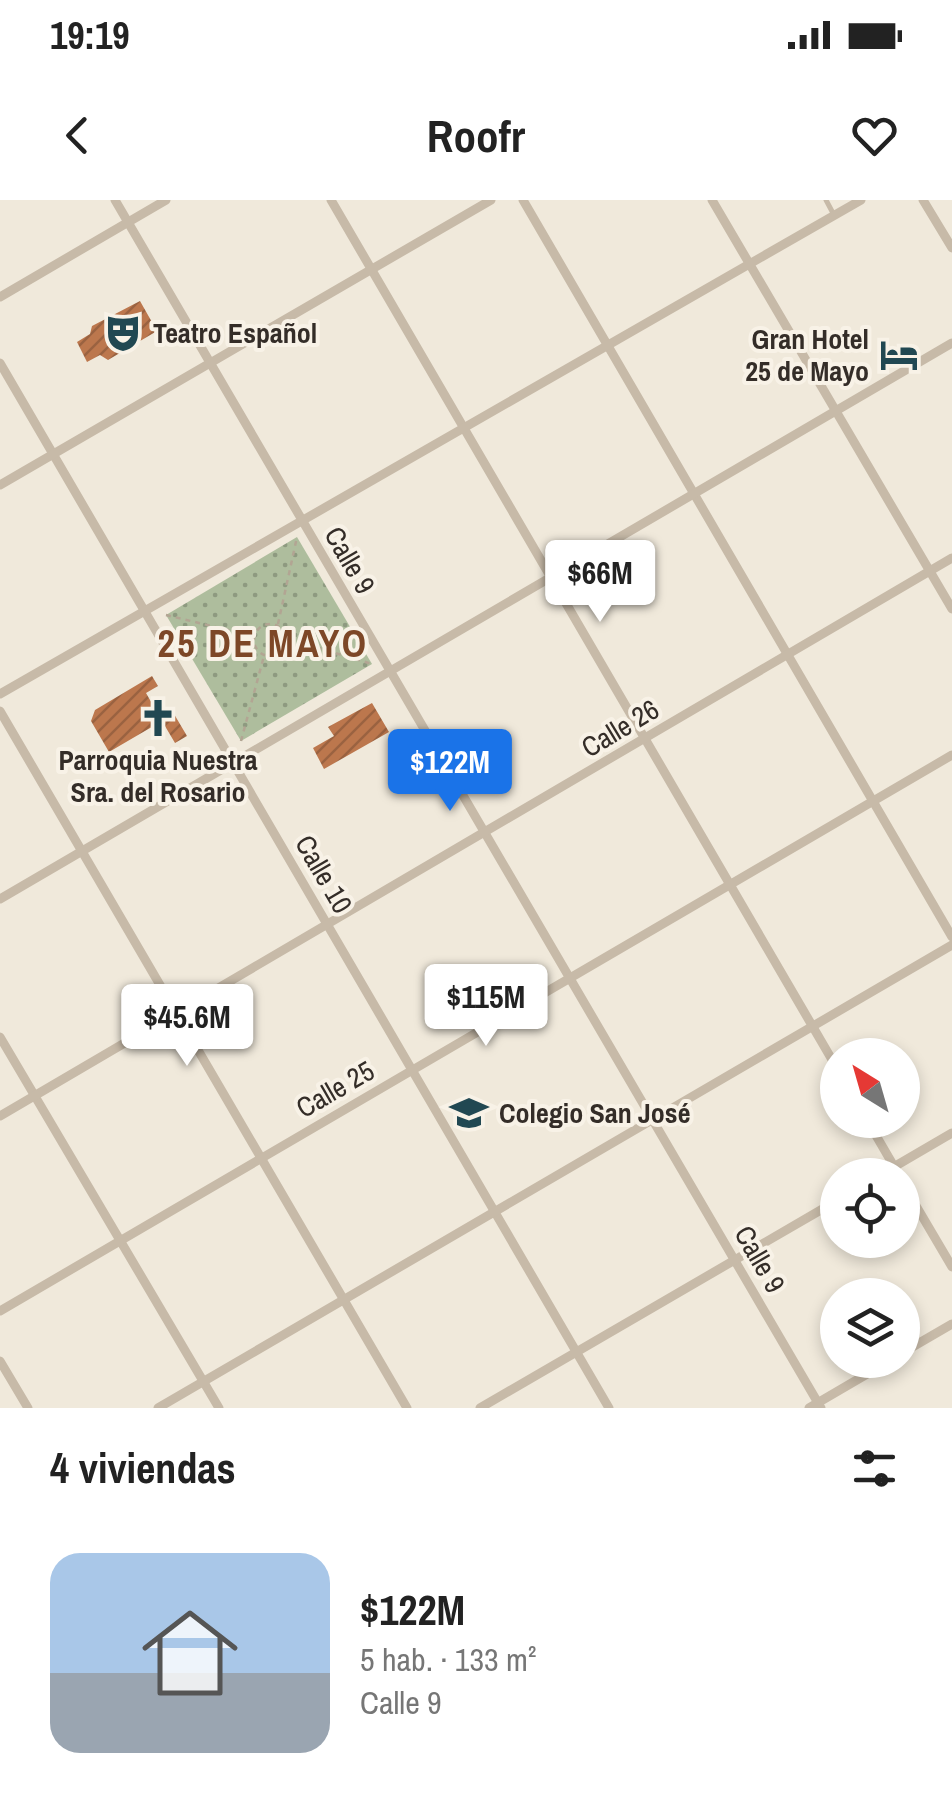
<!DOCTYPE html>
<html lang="es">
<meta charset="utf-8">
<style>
body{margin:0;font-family:"Archivo Narrow",sans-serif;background:#f6f6f6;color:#222;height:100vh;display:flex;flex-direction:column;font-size:38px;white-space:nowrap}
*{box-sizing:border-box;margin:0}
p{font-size:32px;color:#767676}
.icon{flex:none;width:55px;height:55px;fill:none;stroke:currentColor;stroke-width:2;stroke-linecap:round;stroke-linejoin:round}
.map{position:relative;height:1208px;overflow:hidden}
.details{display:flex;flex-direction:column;background:#fff;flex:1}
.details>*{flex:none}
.needle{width:65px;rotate:323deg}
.fabs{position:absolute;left:820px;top:838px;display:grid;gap:20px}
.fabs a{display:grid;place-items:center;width:100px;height:100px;border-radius:50%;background:#fff;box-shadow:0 5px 15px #0003;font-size:50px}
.price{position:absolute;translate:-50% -85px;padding:0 22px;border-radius:10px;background:#fff;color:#222;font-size:32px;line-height:65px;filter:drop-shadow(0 2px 5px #0008)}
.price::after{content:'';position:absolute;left:50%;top:60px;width:30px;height:22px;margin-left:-15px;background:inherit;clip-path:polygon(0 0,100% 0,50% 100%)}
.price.active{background:#1a73e8;color:#fff}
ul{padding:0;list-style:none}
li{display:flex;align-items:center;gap:30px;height:250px;padding:0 50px}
li span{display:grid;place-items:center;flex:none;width:280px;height:200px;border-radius:30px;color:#555}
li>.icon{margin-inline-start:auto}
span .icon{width:120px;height:120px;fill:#fffc;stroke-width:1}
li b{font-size:42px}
h2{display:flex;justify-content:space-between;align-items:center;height:120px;padding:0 50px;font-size:42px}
.status{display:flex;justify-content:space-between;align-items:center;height:70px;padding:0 50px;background:#fff;direction:ltr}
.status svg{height:28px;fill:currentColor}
header{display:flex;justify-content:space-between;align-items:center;height:130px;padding:0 50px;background:#fff;font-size:45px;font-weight:800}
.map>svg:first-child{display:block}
.park{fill:url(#park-dots)}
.building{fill:url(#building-hatch)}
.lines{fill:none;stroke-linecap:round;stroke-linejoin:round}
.path{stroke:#b2a593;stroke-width:2.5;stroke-dasharray:5 5;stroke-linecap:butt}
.lane{stroke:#c7baa8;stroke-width:5}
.street{stroke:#c7baa8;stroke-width:9}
.labels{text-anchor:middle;stroke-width:8;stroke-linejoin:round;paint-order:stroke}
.poi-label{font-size:28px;font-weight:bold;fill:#342d28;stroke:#f8f2e7;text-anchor:start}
.street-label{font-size:28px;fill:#342d28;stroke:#f8f2e7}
.district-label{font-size:38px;font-weight:bold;letter-spacing:2.5px;fill:#7d4727;stroke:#f8f2e7}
</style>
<div class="status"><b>19:19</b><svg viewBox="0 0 49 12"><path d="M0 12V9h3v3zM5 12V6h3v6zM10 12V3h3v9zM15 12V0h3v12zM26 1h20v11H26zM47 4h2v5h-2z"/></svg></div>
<header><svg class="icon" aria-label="back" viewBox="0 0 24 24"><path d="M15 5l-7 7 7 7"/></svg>Roofr<svg class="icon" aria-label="heart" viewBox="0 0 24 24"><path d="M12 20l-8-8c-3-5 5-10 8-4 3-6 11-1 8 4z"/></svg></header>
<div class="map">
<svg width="952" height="1208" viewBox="0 0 952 1208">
<defs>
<pattern id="park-dots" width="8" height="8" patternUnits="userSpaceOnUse" patternTransform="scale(2.5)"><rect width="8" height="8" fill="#aebd9d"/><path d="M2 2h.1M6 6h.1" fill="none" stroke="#8e9a80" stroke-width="1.8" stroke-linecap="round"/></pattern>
<pattern id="building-hatch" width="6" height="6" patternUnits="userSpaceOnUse" patternTransform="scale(2.5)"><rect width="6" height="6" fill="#bc774d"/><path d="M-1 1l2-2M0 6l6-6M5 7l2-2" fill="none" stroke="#9a6240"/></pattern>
</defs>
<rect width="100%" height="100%" fill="#f0e9db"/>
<path class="park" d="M297,337l75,127 -131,77 -75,-126z"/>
<g class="building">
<path d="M140,101l17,30 -49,29 -8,-5 -13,7 -10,-20 13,-8 2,-8z"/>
<path d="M152,476l6,10 -12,7 16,28 12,-7 13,22 -12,7 -13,-22 -53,31 -18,-31 4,-11z"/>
<path d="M372,503l17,29 -65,37 -11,-21 21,-12 -6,-9z"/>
</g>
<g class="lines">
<g class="path">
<path d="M166,415l87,21"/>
<path d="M278,424l19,-87"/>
<circle cx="270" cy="440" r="16"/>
<path d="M288,439l84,25"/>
<path d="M241,541l23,-85"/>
</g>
<path class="lane" d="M826,0l8,15"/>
<g class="street">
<path d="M115,0l706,1208"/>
<path d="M331,0l507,870"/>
<path d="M523,0l429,737"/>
<path d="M712,0l240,409"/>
<path d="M923,0l29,48"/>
<path d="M0,97l166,-97"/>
<path d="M0,163l609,1045"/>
<path d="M0,285l491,-285"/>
<path d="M0,494l861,-494"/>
<path d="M0,511l407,697"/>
<path d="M0,699l952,-556"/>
<path d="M0,837l219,371"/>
<path d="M0,916l952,-558"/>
<path d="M867,920l32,55"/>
<path d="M880,975l72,-42"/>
<path d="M902,982l50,85"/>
<path d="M0,1111l952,-556"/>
<path d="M902,1153l50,-29"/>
<path d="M0,1161l28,47"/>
<path d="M158,1208l794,-463"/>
<path d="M480,1208l358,-208"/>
<path d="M809,1208l82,-48"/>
</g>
</g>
<defs>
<g id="theatre-bare" transform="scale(3)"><path d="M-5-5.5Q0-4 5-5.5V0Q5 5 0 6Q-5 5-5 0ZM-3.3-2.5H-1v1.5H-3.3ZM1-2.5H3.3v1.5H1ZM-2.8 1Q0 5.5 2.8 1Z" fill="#214852" stroke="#f8f2e7" stroke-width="2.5" paint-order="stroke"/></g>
<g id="hotel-bare" transform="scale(3)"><path d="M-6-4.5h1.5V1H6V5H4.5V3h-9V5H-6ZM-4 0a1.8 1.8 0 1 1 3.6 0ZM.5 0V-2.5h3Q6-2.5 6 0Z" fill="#214852" stroke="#f8f2e7" stroke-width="2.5" paint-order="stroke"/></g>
<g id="church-bare" transform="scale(3)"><path d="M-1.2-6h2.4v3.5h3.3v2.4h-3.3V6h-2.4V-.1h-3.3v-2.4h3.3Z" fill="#214852" stroke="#f8f2e7" stroke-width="2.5" paint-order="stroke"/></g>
<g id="school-bare" transform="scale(3)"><path d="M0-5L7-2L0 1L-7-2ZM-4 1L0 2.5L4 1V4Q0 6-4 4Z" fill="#214852" stroke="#f8f2e7" stroke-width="2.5" paint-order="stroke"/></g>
</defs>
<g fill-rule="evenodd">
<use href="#theatre-bare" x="123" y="133"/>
<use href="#hotel-bare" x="899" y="155"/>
<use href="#church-bare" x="158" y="518"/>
<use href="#school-bare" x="469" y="913"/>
</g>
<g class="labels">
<g class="poi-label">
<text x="153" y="143">Teatro Español</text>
<text x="869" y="149" text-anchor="end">Gran Hotel<tspan x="869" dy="32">25 de Mayo</tspan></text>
<text x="158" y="570" text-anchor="middle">Parroquia Nuestra<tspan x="158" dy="32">Sra. del Rosario</tspan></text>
<text x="499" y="923">Colegio San José</text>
</g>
<g class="street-label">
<text transform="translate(350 360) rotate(60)" y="10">Calle 9</text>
<text transform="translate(620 528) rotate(-31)" y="10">Calle 26</text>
<text transform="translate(324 674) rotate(60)" y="10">Calle 10</text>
<text transform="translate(335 889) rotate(-30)" y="10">Calle 25</text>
<text transform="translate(760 1059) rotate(60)" y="10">Calle 9</text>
</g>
<g class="district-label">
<text x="263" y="457">25 DE MAYO</text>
</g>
</g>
</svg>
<div class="fabs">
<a><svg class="needle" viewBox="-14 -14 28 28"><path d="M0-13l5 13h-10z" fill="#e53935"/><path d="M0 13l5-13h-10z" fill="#767676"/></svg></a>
<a><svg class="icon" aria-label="locate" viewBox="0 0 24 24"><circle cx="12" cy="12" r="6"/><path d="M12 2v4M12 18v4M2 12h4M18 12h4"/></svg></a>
<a><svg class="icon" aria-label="layers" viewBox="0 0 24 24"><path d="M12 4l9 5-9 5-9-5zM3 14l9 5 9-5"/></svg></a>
</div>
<b class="price" style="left:600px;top:425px">$66M</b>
<b class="price active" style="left:450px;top:614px">$122M</b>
<b class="price" style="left:486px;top:849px">$115M</b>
<b class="price" style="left:187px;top:869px">$45.6M</b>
</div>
<section class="details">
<h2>4 viviendas<svg class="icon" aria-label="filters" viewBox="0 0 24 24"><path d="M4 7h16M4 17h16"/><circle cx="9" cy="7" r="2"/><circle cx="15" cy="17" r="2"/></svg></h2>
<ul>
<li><span style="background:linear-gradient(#a9c7e8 60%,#9aa5b1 0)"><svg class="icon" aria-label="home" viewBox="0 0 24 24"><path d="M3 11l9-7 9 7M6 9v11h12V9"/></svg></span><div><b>$122M</b><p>5 hab. · 133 m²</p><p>Calle 9</p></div></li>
</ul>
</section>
